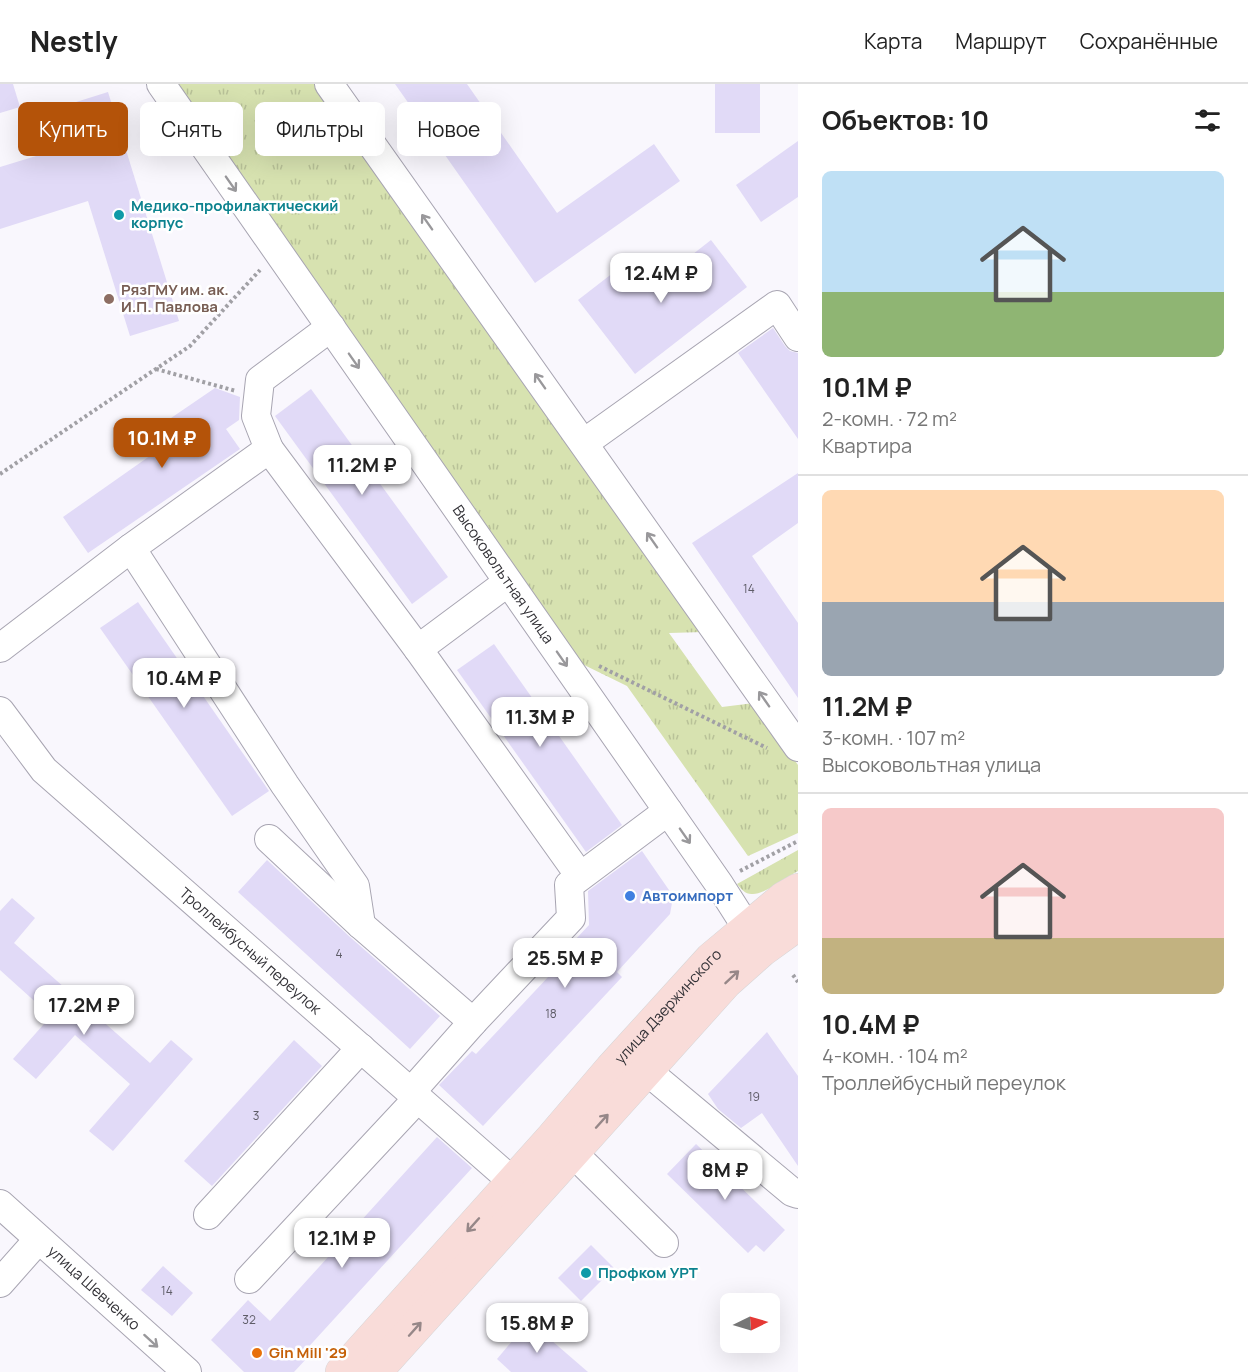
<!DOCTYPE html>
<html lang="ru">
<meta charset="utf-8">
<style>
body{margin:0;font-family:Manrope,sans-serif;background:#f6f6f6;color:#222;height:100vh;display:flex;flex-direction:column;font-size:22px;white-space:nowrap}
*{box-sizing:border-box;margin:0}
p{font-size:20px;color:#767676}
.icon{flex:none;width:33px;height:33px;fill:none;stroke:currentColor;stroke-width:2;stroke-linecap:round;stroke-linejoin:round}
.map{position:relative;flex:1;overflow:hidden}
.drawer{display:flex;flex-direction:column;background:#fff;width:450px}
.drawer>*{flex:none}
.top-card{position:absolute;left:18px;top:18px;width:570px;height:54px;display:flex;gap:12px}
.needle{width:39px;rotate:85deg}
.fabs{position:absolute;left:720px;top:1209px;display:grid;gap:12px}
.fabs a{display:grid;place-items:center;width:60px;height:60px;border-radius:9px;background:#fff;box-shadow:0 6px 24px #0002;font-size:30px}
.price{position:absolute;translate:-50% -51px;padding:0 14px;border-radius:12px;background:#fff;color:#222;font-size:20px;line-height:39px;filter:drop-shadow(0 2px 3px #0008)}
.price::after{content:'';position:absolute;left:50%;top:36px;width:18px;height:14px;margin-left:-9px;background:inherit;clip-path:polygon(0 0,100% 0,50% 100%)}
.price.active{background:#b45309;color:#fff}
ul{padding:0;list-style:none}
li{display:grid;align-content:center;gap:12px;height:318px;padding:0 24px}
li+li{border-top:2px solid #e0e0e0}
li span{display:grid;place-items:center;height:186px;border-radius:9px;color:#555}
li>.icon{margin-inline-start:auto}
span .icon{width:108px;height:108px;fill:#fffc;stroke-width:1}
li b{font-size:26px}
h2{display:flex;justify-content:space-between;align-items:center;height:72px;padding:0 24px;font-size:26px}
.chip{padding:0 21px;border-radius:9px;background:#fff;box-shadow:0 6px 24px #0002;font-size:21px;line-height:54px}
.chip.active{background:#b45309;color:#fff}
header{display:flex;align-items:center;gap:36px;box-sizing:border-box;height:84px;padding:0 30px;background:#fff;border-bottom:2px solid #e0e0e0}
header strong{font-size:28px}
nav{display:flex;gap:33px;margin-inline-start:auto;font-size:21px}
main{display:flex;flex:1;min-height:0}
.map>svg:first-child{display:block}
.grass{fill:url(#grass-tufts)}
.building{fill:#e1daf7}
.lines{fill:none;stroke-linecap:round;stroke-linejoin:round}
.minor-casing{stroke:#a8a5b2;stroke-width:30}
.major-casing{stroke:#d6d6d7;stroke-width:34}
.path{stroke:#a1a0a5;stroke-width:4;stroke-dasharray:3 3;stroke-linecap:butt}
.minor{stroke:#fff;stroke-width:28}
.major{stroke:#f9dcd9;stroke-width:33}
.oneway{stroke:#99989b}
.oneway2{stroke:#968788}
.culture-dot{fill:#0f9aa8;stroke:#fff;stroke-width:2}
.education-dot{fill:#8d6e63;stroke:#fff;stroke-width:2}
.shop-dot{fill:#3f7fe0;stroke:#fff;stroke-width:2}
.food-dot{fill:#e8710a;stroke:#fff;stroke-width:2}
.labels{text-anchor:middle;stroke-width:5;stroke-linejoin:round;paint-order:stroke}
.number-label{font-size:12px;fill:#5e5c67}
.culture-label{font-size:15px;font-weight:bold;fill:#0d838f;stroke:#fff;text-anchor:start}
.education-label{font-size:15px;font-weight:bold;fill:#785e54;stroke:#fff;text-anchor:start}
.street-label{font-size:15px;fill:#333237;stroke:#fff}
.shop-label{font-size:15px;font-weight:bold;fill:#366cbe;stroke:#fff;text-anchor:start}
.food-label{font-size:15px;font-weight:bold;fill:#c56008;stroke:#fff;text-anchor:start}
</style>
<header>
<strong>Nestly</strong>
<nav><a>Карта</a><a>Маршрут</a><a>Сохранённые</a></nav>
</header>
<main>
<div class="map">
<svg width="798" height="1288" viewBox="0 0 798 1288">
<defs>
<pattern id="grass-tufts" width="24" height="20" patternUnits="userSpaceOnUse" patternTransform="scale(1.5)"><rect width="24" height="20" fill="#d7e2b0"/><path d="M3 7l-1-3M5 7V3M7 7l1-3M15 17l-1-3M17 17v-4M19 17l1-3" fill="none" stroke="#b9c298"/></pattern>
</defs>
<rect width="100%" height="100%" fill="#f9f7fd"/>
<g class="grass">
<path d="M174,0h142l388,548 -35,1 53,74 32,-4 44,62v68l-50,23 -121,-170 -49,-24z"/>
<path d="M798,766v21c-11,6 -33,23 -45,23 -7,1 -12,-5 -16,-10z"/>
</g>
<g class="building">
<path d="M0,0h13l7,23 -20,6z"/>
<path d="M395,0h72l90,129 97,-69 26,37 -145,102z"/>
<rect x="715" y="0" width="45" height="49"/>
<path d="M108,8l71,229 -49,15 -42,-135 -88,28v-62l69,-21 -12,-38z"/>
<path d="M798,57v56l-37,25 -25,-37z"/>
<path d="M711,156l36,47 -112,87 -57,-74 53,-41 20,28z"/>
<path d="M773,244l12,18 5,5 8,2v86l-60,-86z"/>
<path d="M215,304l25,9 -1,23 -13,9 14,20 -152,104 -25,-36 101,-71 -12,-15z"/>
<path d="M311,305l137,188 -36,27 -137,-188z"/>
<path d="M798,389v50l-46,33 46,67v75l-106,-155z"/>
<path d="M138,518l131,189 -37,25 -132,-188z"/>
<path d="M494,560l128,181 -36,27 -129,-182z"/>
<path d="M642,767l27,39 3,13 -2,11 -53,58 5,5 -139,149 -44,-41 33,-34 4,3 73,-78 -4,-4 44,-47 -1,-34z"/>
<path d="M267,776l83,77 90,79 -30,33 -172,-157z"/>
<path d="M12,814l23,20 -21,25 136,120 21,-23 22,19 -80,92 -24,-20 41,-47 -55,-49 -39,44 -23,-20 38,-43 -51,-46v-59z"/>
<path d="M767,948l31,44v90l-36,-53 -21,15 -23,-19 -10,-15z"/>
<path d="M294,956l28,26 -110,120 -28,-25z"/>
<path d="M437,1053l35,31 -169,185 5,4 -14,15h-50l-33,-32 37,-40 22,21z"/>
<path d="M696,1060l89,86 -21,22 -8,-7 -8,8 -81,-79z"/>
<path d="M591,1161l23,23 -33,33 -23,-23z"/>
<path d="M163,1182l30,27 -21,23 -31,-26z"/>
<path d="M529,1237l59,51h-77l-14,-13z"/>
</g>
<g class="lines">
<g class="minor-casing">
<g id="minor">
<path id="s1" d="M161,0l558,800 28,44"/>
<path d="M329,0l469,663"/>
<path d="M331,243l-71,53 -4,36 13,33 -138,99 154,237 70,101 6,39"/>
<path d="M584,359l193,-138 21,32"/>
<path d="M269,365l149,200 162,227"/>
<path d="M0,564l131,-100"/>
<path d="M418,565l90,-67"/>
<path id="s2" d="M0,627l44,59 468,411"/>
<path d="M269,755l92,86 112,97"/>
<path d="M647,987l145,121 6,2"/>
<path d="M411,1008l62,-70 98,-104 -2,-33 99,-74"/>
<path d="M573,1069l91,90"/>
<path id="s3" d="M0,1120l187,168"/>
<path d="M208,1131l153,-167"/>
<path d="M249,1195l169,-181"/>
<path d="M0,1199l38,-43"/>
</g>
</g>
<g class="major-casing">
<g id="major">
<path id="s4" d="M342,1288l211,-235 58,-68 100,-110 73,-61 14,-8"/>
<path d="M375,1288l351,-390 36,-32 36,-26"/>
</g>
</g>
<g class="path">
<path d="M156,285l80,22"/>
<path d="M0,390l190,-128 70,-76"/>
<path d="M599,582l168,82"/>
<path d="M740,787l58,-30"/>
<path d="M793,891l5,7"/>
</g>
<use href="#minor" class="minor"/>
<use href="#major" class="major"/>
</g>
<defs><path id="oneway-shaft" d="M-6 0H5M1.5-3L5.5 0L1.5 3" fill="none" stroke-width="1.6" stroke-linecap="round" stroke-linejoin="round" transform="scale(1.5)"/></defs>
<g class="oneway">
<use href="#oneway-shaft" transform="translate(231 100) rotate(55)"/>
<use href="#oneway-shaft" transform="translate(427 138) rotate(-125)"/>
<use href="#oneway-shaft" transform="translate(354 277) rotate(55)"/>
<use href="#oneway-shaft" transform="translate(540 297) rotate(-125)"/>
<use href="#oneway-shaft" transform="translate(652 456) rotate(-125)"/>
<use href="#oneway-shaft" transform="translate(562 575) rotate(55)"/>
<use href="#oneway-shaft" transform="translate(764 615) rotate(-125)"/>
<use href="#oneway-shaft" transform="translate(685 752) rotate(55)"/>
<use href="#oneway-shaft" transform="translate(151 1257) rotate(42)"/>
</g>
<g class="oneway2">
<use href="#oneway-shaft" transform="translate(732 893) rotate(-43)"/>
<use href="#oneway-shaft" transform="translate(602 1037) rotate(-48)"/>
<use href="#oneway-shaft" transform="translate(473 1141) rotate(132)"/>
<use href="#oneway-shaft" transform="translate(415 1245) rotate(-48)"/>
</g>
<g class="culture-dot">
<circle cx="119" cy="131" r="6"/>
<circle cx="586" cy="1189" r="6"/>
</g>
<circle class="education-dot" cx="109" cy="215" r="6"/>
<circle class="shop-dot" cx="630" cy="812" r="6"/>
<circle class="food-dot" cx="257" cy="1269" r="6"/>
<g class="labels">
<g class="number-label">
<text x="749" y="509">14</text>
<text x="339" y="874">4</text>
<text x="551" y="934">18</text>
<text x="754" y="1017">19</text>
<text x="256" y="1036">3</text>
<text x="167" y="1211">14</text>
<text x="249" y="1240">32</text>
</g>
<g class="culture-label">
<text x="131" y="127">Медико-профилактический<tspan x="131" dy="17">корпус</tspan></text>
<text x="598" y="1194">Профком УРТ</text>
</g>
<g class="education-label">
<text x="121" y="211">РязГМУ им. ак.<tspan x="121" dy="17">И.П. Павлова</tspan></text>
</g>
<g class="street-label">
<text dy="5" stroke="none"><textPath href="#s1" startOffset="598">Высоковольтная улица</textPath></text>
<text dy="5" stroke="none"><textPath href="#s2" startOffset="348">Троллейбусный переулок</textPath></text>
<text dy="5" stroke="none"><textPath href="#s4" startOffset="490">улица Дзержинского</textPath></text>
<text dy="5" stroke="none"><textPath href="#s3" startOffset="126">улица Шевченко</textPath></text>
</g>
<g class="shop-label">
<text x="642" y="817">Автоимпорт</text>
</g>
<g class="food-label">
<text x="269" y="1274">Gin Mill '29</text>
</g>
</g>
</svg>
<div class="fabs">
<a><svg class="needle" viewBox="-14 -14 28 28"><path d="M0-13l5 13h-10z" fill="#e53935"/><path d="M0 13l5-13h-10z" fill="#767676"/></svg></a>
</div>
<b class="price" style="left:661px;top:220px">12.4M ₽</b>
<b class="price active" style="left:162px;top:385px">10.1M ₽</b>
<b class="price" style="left:362px;top:412px">11.2M ₽</b>
<b class="price" style="left:184px;top:625px">10.4M ₽</b>
<b class="price" style="left:540px;top:664px">11.3M ₽</b>
<b class="price" style="left:565px;top:905px">25.5M ₽</b>
<b class="price" style="left:84px;top:952px">17.2M ₽</b>
<b class="price" style="left:725px;top:1117px">8M ₽</b>
<b class="price" style="left:342px;top:1185px">12.1M ₽</b>
<b class="price" style="left:537px;top:1270px">15.8M ₽</b>
<div class="top-card">
<a class="chip active">Купить</a>
<a class="chip">Снять</a>
<a class="chip">Фильтры</a>
<a class="chip">Новое</a>
</div>
</div>
<section class="drawer">
<h2>Объектов: 10<svg class="icon" aria-label="filters" viewBox="0 0 24 24"><path d="M4 7h16M4 17h16"/><circle cx="9" cy="7" r="2"/><circle cx="15" cy="17" r="2"/></svg></h2>
<ul>
<li><span style="background:linear-gradient(#bfe0f5 65%,#8fb573 0)"><svg class="icon" aria-label="home" viewBox="0 0 24 24"><path d="M3 11l9-7 9 7M6 9v11h12V9"/></svg></span><div><b>10.1M ₽</b><p>2-комн. · 72 m²</p><p>Квартира</p></div></li>
<li><span style="background:linear-gradient(#ffd9b3 60%,#9aa5b1 0)"><svg class="icon" aria-label="home" viewBox="0 0 24 24"><path d="M3 11l9-7 9 7M6 9v11h12V9"/></svg></span><div><b>11.2M ₽</b><p>3-комн. · 107 m²</p><p>Высоковольтная улица</p></div></li>
<li><span style="background:linear-gradient(#f6c9c9 70%,#c2b280 0)"><svg class="icon" aria-label="home" viewBox="0 0 24 24"><path d="M3 11l9-7 9 7M6 9v11h12V9"/></svg></span><div><b>10.4M ₽</b><p>4-комн. · 104 m²</p><p>Троллейбусный переулок</p></div></li>
</ul>
</section>
</main>
